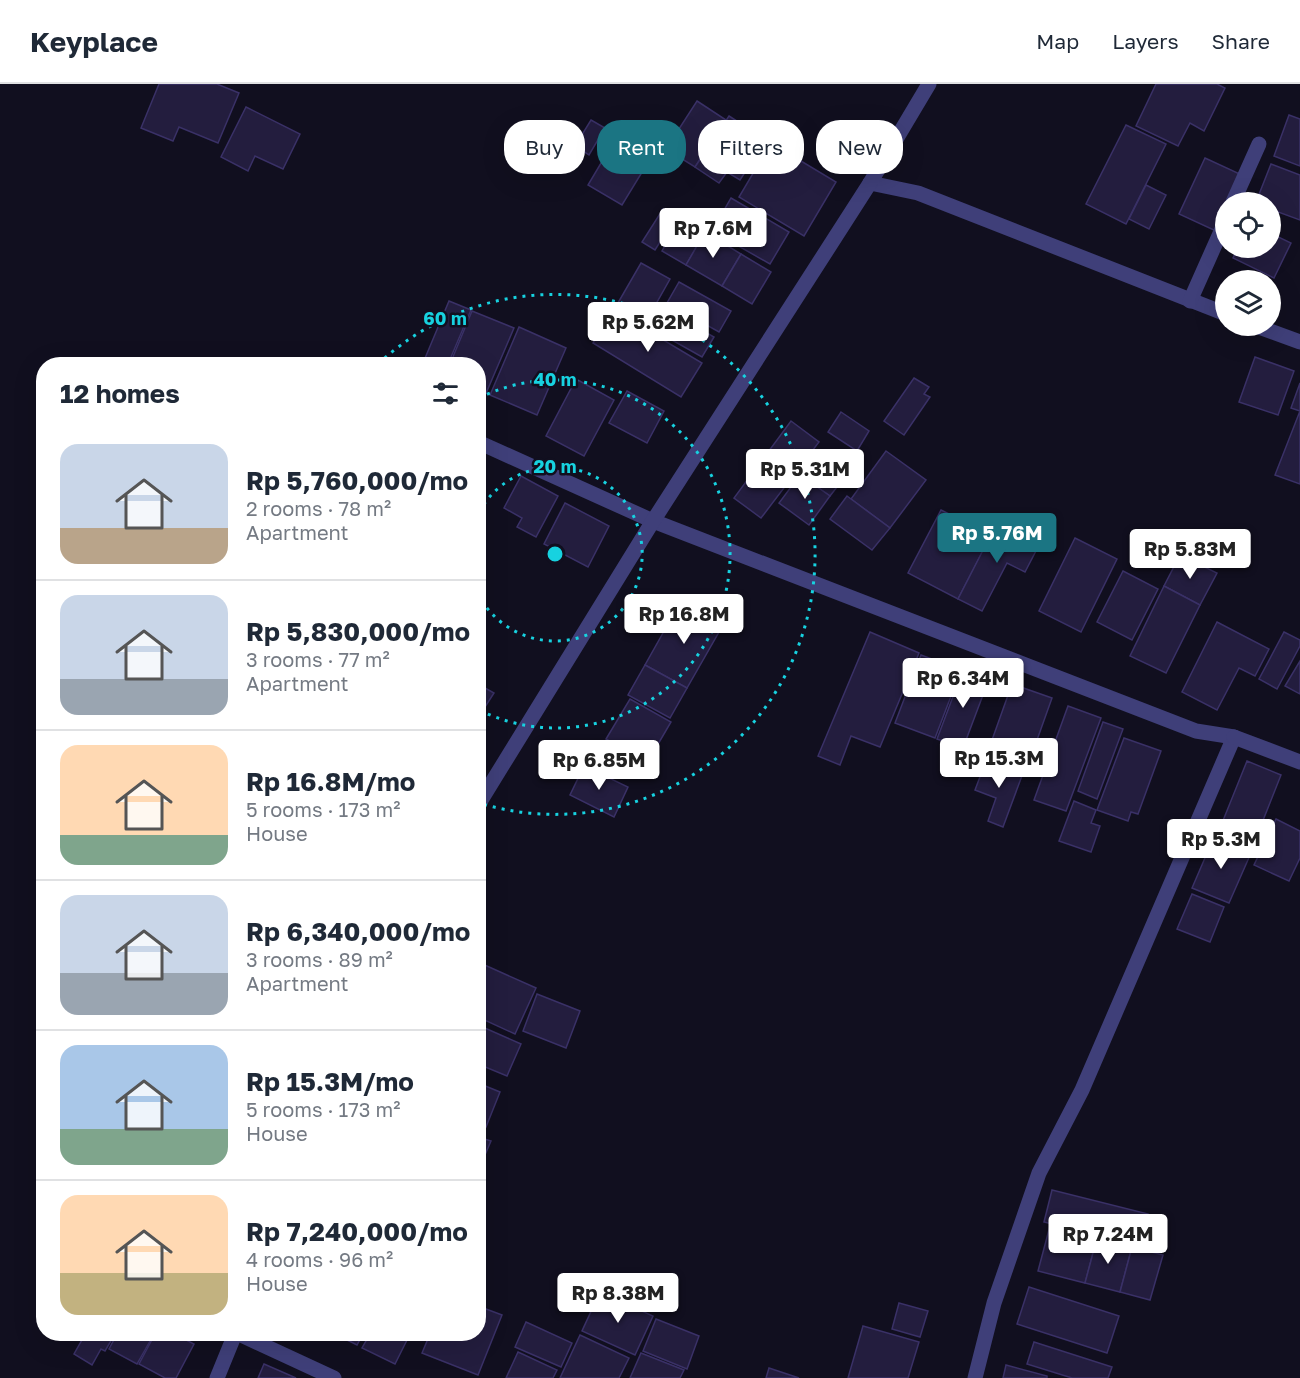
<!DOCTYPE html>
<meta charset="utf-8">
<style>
body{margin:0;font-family:"Golos Text",sans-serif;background:#f6f6f7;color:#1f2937;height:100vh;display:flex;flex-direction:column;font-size:22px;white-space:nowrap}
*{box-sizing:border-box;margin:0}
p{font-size:20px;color:#747a83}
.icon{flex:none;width:33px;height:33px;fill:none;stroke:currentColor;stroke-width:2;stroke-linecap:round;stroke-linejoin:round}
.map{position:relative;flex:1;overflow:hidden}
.drawer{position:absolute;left:36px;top:273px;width:450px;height:984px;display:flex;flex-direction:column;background:#fff;border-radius:24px;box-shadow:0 6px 24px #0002}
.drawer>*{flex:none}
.top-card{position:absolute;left:504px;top:36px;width:570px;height:54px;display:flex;gap:12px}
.tools{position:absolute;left:1215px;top:108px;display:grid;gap:12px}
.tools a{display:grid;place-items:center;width:66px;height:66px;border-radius:50%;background:#fff;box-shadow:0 6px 24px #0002;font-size:30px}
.price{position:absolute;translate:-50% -51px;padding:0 14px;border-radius:6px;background:#fff;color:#222;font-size:20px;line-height:39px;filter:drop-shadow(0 2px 3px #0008)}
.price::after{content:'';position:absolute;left:50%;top:36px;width:18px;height:14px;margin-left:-9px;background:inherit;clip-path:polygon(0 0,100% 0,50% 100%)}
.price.active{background:#1b7583;color:#fff}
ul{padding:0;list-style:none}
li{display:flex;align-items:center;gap:18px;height:150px;padding:0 24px}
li+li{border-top:2px solid #e0e1e3}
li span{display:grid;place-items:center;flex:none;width:168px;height:120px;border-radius:18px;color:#555}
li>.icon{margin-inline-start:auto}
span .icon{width:72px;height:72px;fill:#fffc;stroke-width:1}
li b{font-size:26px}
h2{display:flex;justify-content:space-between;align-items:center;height:72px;padding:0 24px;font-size:26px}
.chip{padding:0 21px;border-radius:24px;background:#fff;box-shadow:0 6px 24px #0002;font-size:21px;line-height:54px}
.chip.active{background:#1b7583;color:#fff}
header{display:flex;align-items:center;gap:36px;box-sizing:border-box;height:84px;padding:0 30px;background:#fff;border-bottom:2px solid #e0e1e3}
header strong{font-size:28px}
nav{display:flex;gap:33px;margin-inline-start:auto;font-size:21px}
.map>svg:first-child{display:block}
.building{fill:#231d3e;stroke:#3a3167;stroke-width:1.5}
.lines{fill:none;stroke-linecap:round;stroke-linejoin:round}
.minor{stroke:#3f3f79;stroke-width:15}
.ring{fill:none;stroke:#17d2e0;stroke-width:3;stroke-dasharray:3 6}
.centre{fill:#17d2e0;stroke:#110f1f;stroke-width:3}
.ring-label{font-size:18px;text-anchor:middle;font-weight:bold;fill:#17d2e0;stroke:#110f1f;stroke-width:5;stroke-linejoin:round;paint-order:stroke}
</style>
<header>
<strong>Keyplace</strong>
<nav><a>Map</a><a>Layers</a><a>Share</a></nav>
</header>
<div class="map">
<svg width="1300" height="1294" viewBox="0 0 1300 1294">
<rect width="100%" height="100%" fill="#110f1f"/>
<g class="building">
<path d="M159,0h58l22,9 -21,50 -39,-16 -6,14 -32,-13z"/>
<path d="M1156,0h61l8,4 -21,43 -14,-8 -12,23 -42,-20z"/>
<path d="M697,17l29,19 -31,47 -29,-18z"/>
<path d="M246,23l54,27 -17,35 -28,-13 -7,15 -27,-14z"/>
<path d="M1289,31l11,4v47l-26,-10z"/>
<path d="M729,32l37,24 -26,40 -13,-8 -8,11 -24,-16z"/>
<path d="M591,36l14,8 -16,27 -14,-9z"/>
<path d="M1126,41l40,19 -40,80 -40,-20z"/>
<path d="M620,47l35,20 -33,54 -34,-20z"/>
<path d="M771,59l65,39 -32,54 -65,-39z"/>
<path d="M1205,74l37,17 -13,27h-3v8l-10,21 -37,-17z"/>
<path d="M1271,80l29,11v45l-30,-11v-7h-14z"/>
<path d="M1146,101l20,10 -17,34 -20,-10z"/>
<path d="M731,114l58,34 -19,32 -58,-33z"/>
<path d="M663,125l13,8 -21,33 -13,-8z"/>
<path d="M681,134l24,14 -19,33 -24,-14z"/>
<path d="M705,148l36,22 -19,32 -36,-21z"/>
<path d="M1270,149l21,10 -17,35 -41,-20 5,-10h32z"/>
<path d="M741,170l30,18 -19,32 -30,-18z"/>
<path d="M641,179l29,16 -14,25 58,33 -12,20 -87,-49z"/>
<path d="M679,198l52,29 -12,21 -52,-29z"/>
<path d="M449,217l22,9 -23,54h-22l-3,-1z"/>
<path d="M613,226l89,53 -21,34 -88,-54z"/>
<path d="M472,227l42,17 -30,70 -6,-2v-32h-28z"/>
<path d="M519,243l47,21 -29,67 -47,-20z"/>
<path d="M1255,273l39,14 -16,44 -39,-13z"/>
<path d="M914,294l15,9 -5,7 6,3 -26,38 -20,-14z"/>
<path d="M576,295l38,21 -30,56 -38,-20z"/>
<path d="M1300,299v101l-25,-9 25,-64 -9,-3z"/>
<path d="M627,307l37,20 -17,32 -38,-20z"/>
<path d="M841,328l28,19 -12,20 -29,-19z"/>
<path d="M791,337l28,21 -58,76 -27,-20z"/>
<path d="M817,367l31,22 -18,23 -30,-21z"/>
<path d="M886,367l40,29 -36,48 -39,-29z"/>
<path d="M800,391l30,21 -21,29 -30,-22z"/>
<path d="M521,392l37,20 -22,41 -19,-10 5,-9 -18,-10z"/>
<path d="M847,412l43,32 -18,22 -42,-31z"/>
<path d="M565,419l44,23 -21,41 -44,-23z"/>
<path d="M941,426l50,25 -33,64 -50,-26z"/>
<path d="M997,439l42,22 -14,27 -18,-9 -25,48 -24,-12z"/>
<path d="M1075,454l42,21 -36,73 -42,-21z"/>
<path d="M1180,471l37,18 -17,32 -36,-19z"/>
<path d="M1123,487l35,18 -26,51 -35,-18z"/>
<path d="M1164,502l36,19 -34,68 -36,-17z"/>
<path d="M681,517l42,24 -36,63 -42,-23z"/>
<path d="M1217,538l52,27 -14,27 -16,-8 -22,42 -35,-18z"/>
<path d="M870,548l49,21 -39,94 -29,-11 -11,29 -22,-9z"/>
<path d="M1284,548l16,8v6l-23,43 -18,-10z"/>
<path d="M921,571l40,15 -26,68 -40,-15z"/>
<path d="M1300,577v33l-15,-8z"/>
<path d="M645,581l42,23 -17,30 -42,-23z"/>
<path d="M963,586l26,9 -26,69 -26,-9z"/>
<path d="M478,600l16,9 -16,25z"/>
<path d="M1012,600l40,14 -25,70 -40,-14z"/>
<path d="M630,615l41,23 -24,41 -41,-24z"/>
<path d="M1068,622l33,12 -35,93 -32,-11z"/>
<path d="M1103,638l20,7 -26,70 -19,-8z"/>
<path d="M1124,654l37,13 -23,63 -7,-2 -3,9 -31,-11z"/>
<path d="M986,677l37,12 -20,54 -15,-6 8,-23 -21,-8z"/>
<path d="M1247,677l34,14 -27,68 -34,-15z"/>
<path d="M584,682l44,21 -14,30 -44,-22z"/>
<path d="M1074,717l22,9 -5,13 9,3 -9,26 -32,-11z"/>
<path d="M1276,735l24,12v27l-11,23 -35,-16z"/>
<path d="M1214,753l37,16 -22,50 -37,-15z"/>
<path d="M1192,810l32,13 -14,35 -33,-13z"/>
<path d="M478,878l58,26 -21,46 -37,-17z"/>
<path d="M537,910l43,17 -14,37 -43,-17z"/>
<path d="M478,941l43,19 -14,32 -29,-12z"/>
<path d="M478,999l22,9 -14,35 -8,-3z"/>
<path d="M478,1053l13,4 -13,30z"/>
<path d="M1052,1106l96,24 -8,32 -96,-24z"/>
<path d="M1050,1142l47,12 -12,45 -47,-12z"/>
<path d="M1097,1154l35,9 -12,45 -35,-9z"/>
<path d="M1132,1163l31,8 -13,45 -30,-8z"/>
<path d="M1029,1203l90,29 -12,37 -90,-29z"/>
<path d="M600,1208l53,24 -18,39 -53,-24z"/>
<path d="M899,1219l29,8 -8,26 -28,-8z"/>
<path d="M478,1222l24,9 -24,60 -56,-22 8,-19h48z"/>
<path d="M656,1235l43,17 -12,33 -44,-18z"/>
<path d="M526,1238l46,21 -11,24 -46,-20z"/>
<path d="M863,1242l56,16 -11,36h-60z"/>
<path d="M78,1250h37l-10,17 -4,-2 -9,16 -18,-11 9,-16 -6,-3z"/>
<path d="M117,1250h37l-17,30 -28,-15z"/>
<path d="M155,1250h20l19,10 -18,34h-11l-26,-14z"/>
<path d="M335,1250h28l-6,11z"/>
<path d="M370,1250h40l-15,30 -33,-16z"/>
<path d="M580,1251l49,23 -10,20h-59z"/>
<path d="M1034,1258l78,25 -4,11h-36l-45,-14z"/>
<path d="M518,1268l39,18 -4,8h-47z"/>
<path d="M641,1269l43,17 -4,8h-50z"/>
<path d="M264,1280l32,14h-38z"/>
<path d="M1006,1281l41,11v2h-44z"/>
<path d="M769,1284l30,10h-33z"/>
</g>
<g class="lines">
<g class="minor">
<path d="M870,99l48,10 308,121"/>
<path d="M1233,118l26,-58"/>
<path d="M1190,217l36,-81"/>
<path d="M1256,242l44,16"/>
<path d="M478,358l175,79 543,210 38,6 -152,353 -43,83 -45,130 -19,75"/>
<path d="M1234,653l66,25"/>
<path d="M478,721l175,-284 217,-338 59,-99"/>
<path d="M239,1250l95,44"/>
<path d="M217,1294l18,-44"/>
</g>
</g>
<g class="ring">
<path d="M479 428A87 87 0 1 1 479 512"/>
<path d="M479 314A174 174 0 1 1 479 626"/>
<path d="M378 280A260 260 0 1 1 479 719"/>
</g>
<circle cx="555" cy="470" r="9" class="centre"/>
<g class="ring-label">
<text x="445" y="241">60 m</text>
<text x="555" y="302">40 m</text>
<text x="555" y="389">20 m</text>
</g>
</svg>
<div class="tools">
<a><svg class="icon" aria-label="locate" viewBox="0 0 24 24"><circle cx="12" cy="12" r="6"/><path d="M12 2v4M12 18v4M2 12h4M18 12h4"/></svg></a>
<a><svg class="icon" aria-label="layers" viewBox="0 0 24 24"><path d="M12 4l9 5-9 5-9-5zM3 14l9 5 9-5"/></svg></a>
</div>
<b class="price" style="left:713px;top:175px">Rp 7.6M</b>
<b class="price" style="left:648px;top:269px">Rp 5.62M</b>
<b class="price" style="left:805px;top:416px">Rp 5.31M</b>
<b class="price active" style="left:997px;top:480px">Rp 5.76M</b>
<b class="price" style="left:1190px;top:496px">Rp 5.83M</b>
<b class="price" style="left:684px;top:561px">Rp 16.8M</b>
<b class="price" style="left:963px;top:625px">Rp 6.34M</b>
<b class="price" style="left:999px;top:705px">Rp 15.3M</b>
<b class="price" style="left:599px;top:707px">Rp 6.85M</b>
<b class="price" style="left:1221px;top:786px">Rp 5.3M</b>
<b class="price" style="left:1108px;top:1181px">Rp 7.24M</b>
<b class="price" style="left:618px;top:1240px">Rp 8.38M</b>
<div class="top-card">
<a class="chip">Buy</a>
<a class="chip active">Rent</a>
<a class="chip">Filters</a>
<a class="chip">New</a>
</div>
<section class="drawer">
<h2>12 homes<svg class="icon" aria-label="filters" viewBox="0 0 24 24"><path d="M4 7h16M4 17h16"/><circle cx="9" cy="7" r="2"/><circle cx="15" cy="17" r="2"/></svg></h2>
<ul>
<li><span style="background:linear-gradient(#c9d6e8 70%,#b9a48a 0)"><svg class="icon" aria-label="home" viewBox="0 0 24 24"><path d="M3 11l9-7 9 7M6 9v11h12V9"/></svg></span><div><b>Rp 5,760,000/mo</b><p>2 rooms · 78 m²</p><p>Apartment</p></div></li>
<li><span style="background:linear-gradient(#c9d6e8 70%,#9aa5b1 0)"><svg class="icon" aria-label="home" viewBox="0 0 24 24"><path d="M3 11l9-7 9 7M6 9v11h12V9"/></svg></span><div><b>Rp 5,830,000/mo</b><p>3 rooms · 77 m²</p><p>Apartment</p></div></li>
<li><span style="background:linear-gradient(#ffd9b3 75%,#7fa58c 0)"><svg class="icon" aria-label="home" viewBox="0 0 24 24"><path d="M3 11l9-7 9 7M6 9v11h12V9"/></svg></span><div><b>Rp 16.8M/mo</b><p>5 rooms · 173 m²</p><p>House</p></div></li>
<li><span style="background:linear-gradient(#c9d6e8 65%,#9aa5b1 0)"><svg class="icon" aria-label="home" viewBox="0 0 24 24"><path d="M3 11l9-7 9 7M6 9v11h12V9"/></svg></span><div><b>Rp 6,340,000/mo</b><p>3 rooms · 89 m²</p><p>Apartment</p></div></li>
<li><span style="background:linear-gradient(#a9c7e8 70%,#7fa58c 0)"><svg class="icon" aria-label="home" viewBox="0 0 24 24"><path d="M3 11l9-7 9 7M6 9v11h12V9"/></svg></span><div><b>Rp 15.3M/mo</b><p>5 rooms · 173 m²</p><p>House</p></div></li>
<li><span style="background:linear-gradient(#ffd9b3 65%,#c2b280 0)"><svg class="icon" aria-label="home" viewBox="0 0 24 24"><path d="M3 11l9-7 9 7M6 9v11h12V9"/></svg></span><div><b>Rp 7,240,000/mo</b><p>4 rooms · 96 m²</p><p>House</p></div></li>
</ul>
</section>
</div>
